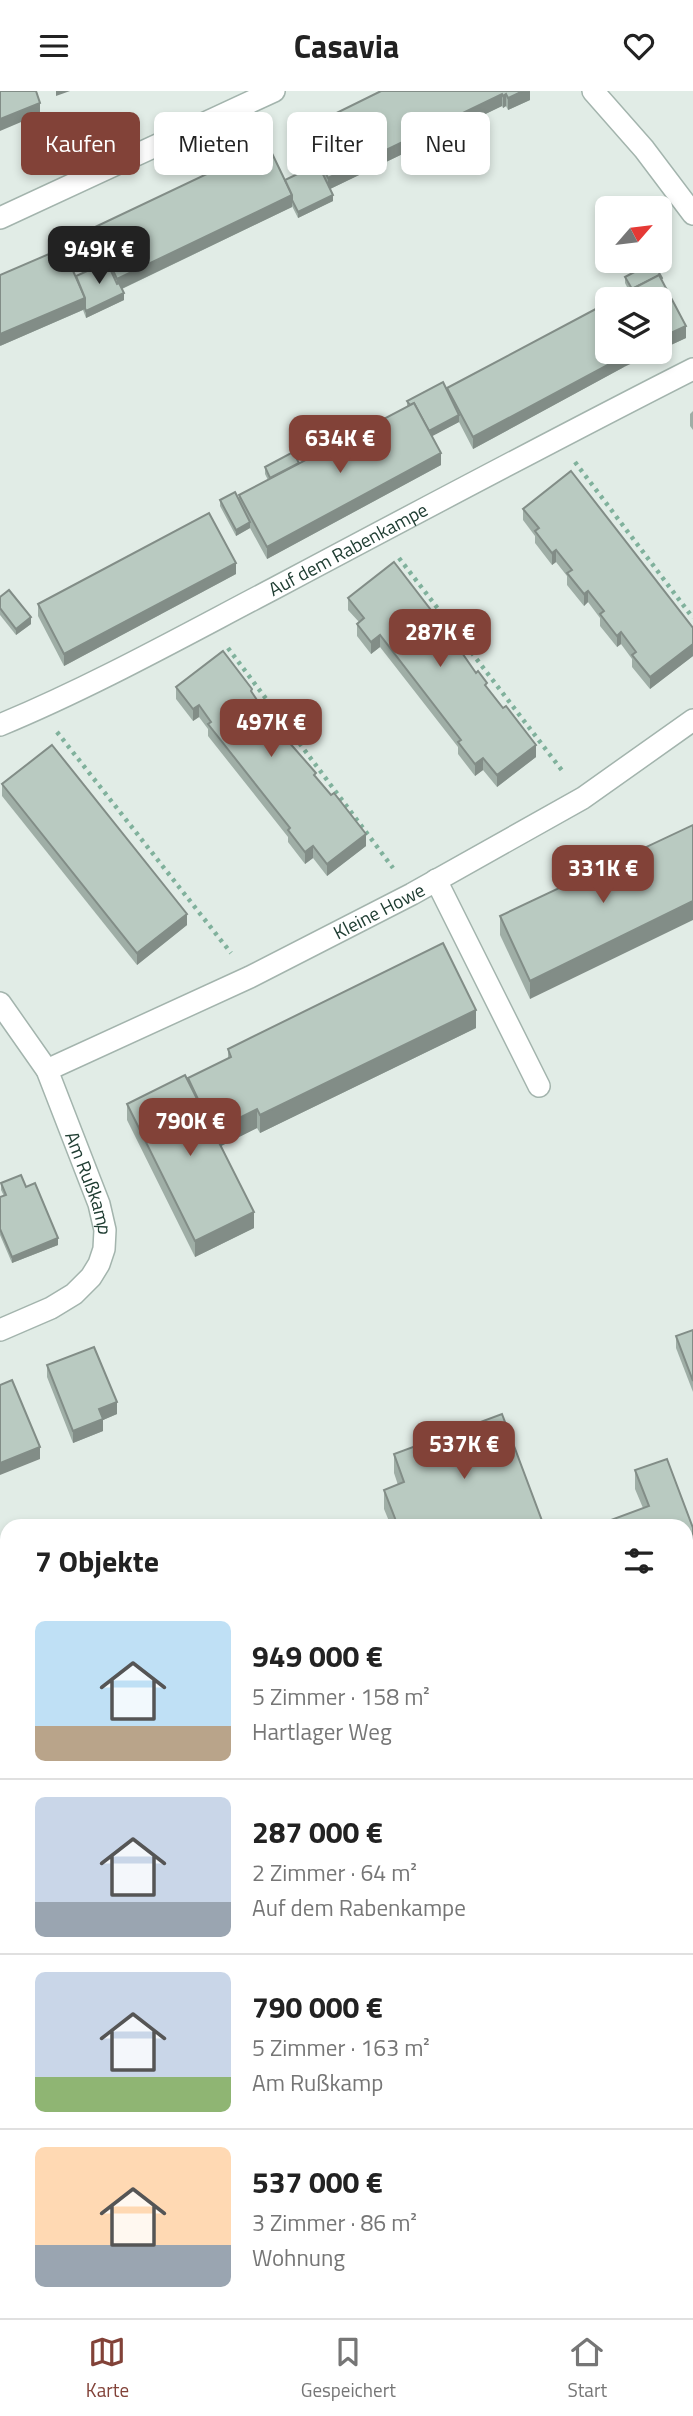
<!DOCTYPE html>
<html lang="de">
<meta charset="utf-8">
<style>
body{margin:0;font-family:"Titillium Web",sans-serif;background:#f2f2f2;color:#222;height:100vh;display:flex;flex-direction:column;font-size:26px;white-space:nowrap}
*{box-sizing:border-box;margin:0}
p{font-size:23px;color:#767676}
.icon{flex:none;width:38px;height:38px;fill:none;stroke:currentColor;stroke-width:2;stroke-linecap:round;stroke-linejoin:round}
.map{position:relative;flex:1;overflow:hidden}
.panel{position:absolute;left:0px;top:1428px;width:693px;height:800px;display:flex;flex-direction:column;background:#fff;border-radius:21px 21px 0 0;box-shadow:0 4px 10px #0003}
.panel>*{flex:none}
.hud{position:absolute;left:21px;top:21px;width:651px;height:63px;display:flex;gap:14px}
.needle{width:46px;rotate:62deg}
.buttons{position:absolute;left:595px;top:105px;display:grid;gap:14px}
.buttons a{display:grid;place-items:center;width:77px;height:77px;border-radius:10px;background:#fff;box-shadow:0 4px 10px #0003;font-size:35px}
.price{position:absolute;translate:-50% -60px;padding:0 16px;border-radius:14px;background:#824238;color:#fff;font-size:23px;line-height:46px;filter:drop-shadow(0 2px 4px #0008)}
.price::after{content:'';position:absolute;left:50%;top:42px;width:21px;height:16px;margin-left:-10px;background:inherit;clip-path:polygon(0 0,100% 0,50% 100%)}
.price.on{background:#222;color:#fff}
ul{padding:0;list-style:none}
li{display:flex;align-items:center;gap:21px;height:175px;padding:0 35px}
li+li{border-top:2px solid #e0e0e0}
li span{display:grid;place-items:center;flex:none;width:196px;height:140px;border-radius:10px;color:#555}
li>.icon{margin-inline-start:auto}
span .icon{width:84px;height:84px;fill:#fffc;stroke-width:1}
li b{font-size:30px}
h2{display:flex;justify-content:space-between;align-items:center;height:84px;padding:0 35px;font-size:30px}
.pill{padding:0 24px;border-radius:10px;background:#fff;box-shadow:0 4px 10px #0003;font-size:24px;line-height:63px}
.pill.on{background:#824238;color:#fff}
header{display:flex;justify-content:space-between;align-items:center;height:91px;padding:0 35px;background:#fff;font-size:32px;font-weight:700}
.menu{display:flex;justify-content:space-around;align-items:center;height:98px;border-top:2px solid #e0e0e0;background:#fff;font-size:19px;color:#767676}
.menu a{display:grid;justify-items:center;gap:4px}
.menu .on{color:#824238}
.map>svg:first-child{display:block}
.green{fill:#b8debf}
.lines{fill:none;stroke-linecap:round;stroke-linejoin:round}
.service-casing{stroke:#a3b4ad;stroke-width:24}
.minor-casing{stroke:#a3b4ad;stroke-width:24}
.path{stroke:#80b19c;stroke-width:4.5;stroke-dasharray:3.5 5;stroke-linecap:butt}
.service{stroke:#fff;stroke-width:21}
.minor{stroke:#fff;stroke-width:21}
.wall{fill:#9faea6}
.shaded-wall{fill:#828d87}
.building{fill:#b9cac1;stroke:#828d87;stroke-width:2}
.labels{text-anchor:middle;stroke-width:5;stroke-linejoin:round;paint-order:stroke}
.street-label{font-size:19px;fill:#203e33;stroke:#f1f8f4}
</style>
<header><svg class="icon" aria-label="menu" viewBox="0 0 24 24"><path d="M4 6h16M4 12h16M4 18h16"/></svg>Casavia<svg class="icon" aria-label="heart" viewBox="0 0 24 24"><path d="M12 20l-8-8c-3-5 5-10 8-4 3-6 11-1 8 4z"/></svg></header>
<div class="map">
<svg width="693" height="2227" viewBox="0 0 693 2227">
<rect width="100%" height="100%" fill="#e1ece6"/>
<path class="green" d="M693,1880v179l-7,-19v-158z"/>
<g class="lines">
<g class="service-casing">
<path id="service" d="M436,789l103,206"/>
</g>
<g class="minor-casing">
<g id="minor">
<path d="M593,0l51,58 49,65"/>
<path d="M0,127l274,-127"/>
<path id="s1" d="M0,634c94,-39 185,-90 275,-137 139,-74 278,-148 418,-219"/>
<path id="s2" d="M0,912l47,67 52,134 6,26 -1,19 -5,15 -8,13 -17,17 -23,14 -51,22"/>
<path id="s3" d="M47,979l203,-93 162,-83 171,-96 110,-78"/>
</g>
</g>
<g class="path">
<path d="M575,371l118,156"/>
<path d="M399,467l165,215"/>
<path d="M228,557l165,220"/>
<path d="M57,641l174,221"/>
</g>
<use href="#service" class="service"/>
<use href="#minor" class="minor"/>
</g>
<g class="wall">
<path d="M530,0v9l-22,10 -2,-4 -3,2 -1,-2 -172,83 3,12 -35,17 -6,-12v1l-170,82 2,11 -38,18 -3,-8 -83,36 76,-70 28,-13 -11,-23v-12l192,-48 31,-15 -12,-24v-12z"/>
<path d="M625,186l37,5 24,56 -26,12v-51l-31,-8 -4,-8z"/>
<path d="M624,276l-151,82 -14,-27 -28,14 10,29 -174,94 -17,-31 -14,8 -16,-30v-6l19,-1v-4l29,-15 -3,-6v-7l34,-4 108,-56v-6l40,-11v-2z"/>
<path d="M693,320v19l-3,-4v-12z"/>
<path d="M523,418l170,119v28l-43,33 -18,-22v-8l-11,-15 -4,3 -17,-21v-8l-12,-16 -4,4 -17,-21v-9l-11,-14 -4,3 -17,-22v-7l-12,-16z"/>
<path d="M236,483l-172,92 -26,-50v-12z"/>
<path d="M0,506l31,27 -15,11 -16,-20z"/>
<path d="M348,507l86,21 53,69 49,69 -39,30 -14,-17 -8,6 -17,-22v-7l-78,-100 -9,7 -14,-18v-12l2,-2 -11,-12z"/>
<path d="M176,596l76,6 9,13 55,71 50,69 -39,30 -14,-18 -8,6 -17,-22v-5l-80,-101v-7l-9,-12 -6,4 -17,-22z"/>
<path d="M2,693l185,141 -50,40 -135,-169z"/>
<path d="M693,734l-163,174 -30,-64v-19z"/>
<path d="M476,937l-216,105 -3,-5 -36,18 33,82 -59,29 -68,-137v-16l61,-24 40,-21v-10z"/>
<path d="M1,1092l25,4 32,58 -46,18 -12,-28v-38l4,-1 -3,-6z"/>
<path d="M693,1239v62l-17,-44v-12z"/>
<path d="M47,1274l70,49 -14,6v11l-30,12 -26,-66z"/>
<path d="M394,1363l150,72h-153l-7,-17v-19l14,-5 -4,-12z"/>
<path d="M635,1379l58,58v35l-7,3v-40l-43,-18 -8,-19z"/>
</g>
<g class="shaded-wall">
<path d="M56,0h14l-14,5z"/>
<path d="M523,0h7v9l-22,10v-12z"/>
<path d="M502,3v12l-174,84v-12z"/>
<path d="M506,3v12l-3,2v-12z"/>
<path d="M40,12v11l-40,17v-12z"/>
<path d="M292,104v12l-175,84v-12z"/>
<path d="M333,104v6l-35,17v-6z"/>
<path d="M124,202v7l-38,18v-7z"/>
<path d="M85,207v11l-85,37v-12z"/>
<path d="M686,235v12l-26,12v-12z"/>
<path d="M632,261h24l-32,15 -151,82v-12z"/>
<path d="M459,324v7l-32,17v-7z"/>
<path d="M441,362v12l-174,94v-12z"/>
<path d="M250,431v6l-14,8v-6z"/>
<path d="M556,459v12l-4,3v-12z"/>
<path d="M236,472v11l-172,92v-12z"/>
<path d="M588,500v11l-4,4v-12z"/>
<path d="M31,526v7l-15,11v-6z"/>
<path d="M621,541v12l-4,3v-11z"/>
<path d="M380,544v12l-9,7v-12z"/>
<path d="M693,553v12l-43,33v-12z"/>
<path d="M199,614v12l-6,4v-12z"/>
<path d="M536,654v12l-39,30v-12z"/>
<path d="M483,667v12l-8,6v-12z"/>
<path d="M366,743v12l-39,30v-12z"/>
<path d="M313,755v12l-8,6v-12z"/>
<path d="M693,810v19l-163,79v-18z"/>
<path d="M187,823v11l-50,40v-12z"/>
<path d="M476,919v18l-216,105v-18z"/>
<path d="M257,1018v19l-44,22v-19z"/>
<path d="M254,1121v16l-59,29v-16z"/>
<path d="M58,1147v7l-46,18v-6z"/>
<path d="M117,1311v12l-14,6v11l-30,12v-12l26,-22z"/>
<path d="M40,1356v12l-40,16v-12z"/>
<path d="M693,1453v19l-7,3v-19z"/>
<path d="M7,1714v16l-7,3v-16z"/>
</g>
<g class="building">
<path d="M0,0h36l4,12 -40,16z"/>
<path d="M381,0h142l-15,7 -2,-4 -3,2 -1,-2 -174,84 -24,-49z"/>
<path d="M268,54l24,50 -175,84 -24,-51z"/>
<path d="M318,73l15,31 -35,17 -6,-12v-5l-7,-15z"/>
<path d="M63,157l22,50 -85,36v-59z"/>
<path d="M107,171l10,22 2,-1 5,10 -38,18 -1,-3v-10l-9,-22z"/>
<path d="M653,171l9,16 -1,1 -2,-4 -27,14 -7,-12z"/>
<path d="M659,184l27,51 -26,12v-39h-47z"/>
<path d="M607,212v49h25l-159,85 -26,-49z"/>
<path d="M443,291l16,33 -30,16 -15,-28 -4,2 -3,-4z"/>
<path d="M414,312l27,50 -174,94 -28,-52z"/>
<path d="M293,361l6,11 -29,15 -5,-11z"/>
<path d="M571,380l122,157v16l-43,33 -18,-22 4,-3 -15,-20 -4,4 -17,-22 4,-3 -16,-20 -4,3 -17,-21 5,-3 -16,-20 -4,3 -17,-22 4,-3 -16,-19z"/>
<path d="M235,401l15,30 -14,8 -16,-30z"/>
<path d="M209,422l27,50 -172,91 -26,-50z"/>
<path d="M394,471l40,52 -2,2 17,22 2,-1 25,36 2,-2 9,12 -2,2 18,23 3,-2 30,39 -39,30 -14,-17 -8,6 -17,-22 3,-2 -81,-105 -9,7 -14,-18 7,-6 -16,-20z"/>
<path d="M9,499l22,27 -15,12 -16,-21v-11z"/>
<path d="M223,560l29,38 -1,2 10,15 16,21 2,-2 10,13 -2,2 29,33 -2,2 17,20 3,-2 32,41 -39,30 -14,-18 -8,6 -17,-22 2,-2 -82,-104 3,-2 -12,-17 -6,4 -17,-22z"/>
<path d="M52,654l135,169 -50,39 -135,-169z"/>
<path d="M693,734v76l-163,80 -30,-65z"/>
<path d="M443,852l33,67 -216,105 -3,-6 -44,22 -25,-53 43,-21 -3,-8z"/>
<path d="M185,984l69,137 -59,29 -68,-137z"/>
<path d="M21,1084l5,12 9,-4 23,55 -46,19 -12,-28v-32l6,-2 -5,-12z"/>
<path d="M693,1239v51l-17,-45z"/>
<path d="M94,1256l23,55 -18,7 4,10 -30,12 -26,-66z"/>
<path d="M12,1289l28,67 -40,16v-78z"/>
<path d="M502,1323l42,112h-146l-14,-36 20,-8 -10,-28z"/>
<path d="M667,1368l26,69v16l-7,3v-21h-91l54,-20 -14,-36z"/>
<path d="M0,1664l7,19v31l-7,3z"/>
<path d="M693,2141v86h-233l17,-6h209v-78z"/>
</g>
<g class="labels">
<g class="street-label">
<text dy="7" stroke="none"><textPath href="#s1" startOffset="390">Auf dem Rabenkampe</textPath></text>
<text dy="7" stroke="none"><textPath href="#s3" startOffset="368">Kleine Howe</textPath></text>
<text dy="7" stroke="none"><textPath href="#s2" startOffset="203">Am Rußkamp</textPath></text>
</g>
</g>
</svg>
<div class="buttons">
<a><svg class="needle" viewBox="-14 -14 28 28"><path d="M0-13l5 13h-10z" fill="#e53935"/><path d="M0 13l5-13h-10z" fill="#767676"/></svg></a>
<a><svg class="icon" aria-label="layers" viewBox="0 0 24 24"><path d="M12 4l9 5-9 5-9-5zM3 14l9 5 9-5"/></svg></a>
</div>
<b class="price on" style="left:99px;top:195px">949K €</b>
<b class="price" style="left:340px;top:384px">634K €</b>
<b class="price" style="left:440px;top:578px">287K €</b>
<b class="price" style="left:271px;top:668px">497K €</b>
<b class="price" style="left:603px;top:814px">331K €</b>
<b class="price" style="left:190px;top:1067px">790K €</b>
<b class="price" style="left:464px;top:1390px">537K €</b>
<div class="hud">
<a class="pill on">Kaufen</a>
<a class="pill">Mieten</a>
<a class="pill">Filter</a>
<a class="pill">Neu</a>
</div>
<section class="panel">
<h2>7 Objekte<svg class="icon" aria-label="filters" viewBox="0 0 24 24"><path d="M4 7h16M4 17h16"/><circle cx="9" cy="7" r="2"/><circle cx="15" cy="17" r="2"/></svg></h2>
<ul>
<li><span style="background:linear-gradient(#bfe0f5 75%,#b9a48a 0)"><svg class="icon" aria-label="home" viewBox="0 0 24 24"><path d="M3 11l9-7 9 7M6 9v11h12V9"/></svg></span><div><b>949 000 €</b><p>5 Zimmer · 158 m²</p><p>Hartlager Weg</p></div></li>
<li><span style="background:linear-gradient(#c9d6e8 75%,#9aa5b1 0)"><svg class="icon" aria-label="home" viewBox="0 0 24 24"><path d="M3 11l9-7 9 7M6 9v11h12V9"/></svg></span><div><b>287 000 €</b><p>2 Zimmer · 64 m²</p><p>Auf dem Rabenkampe</p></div></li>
<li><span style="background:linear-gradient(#c9d6e8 75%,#8fb573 0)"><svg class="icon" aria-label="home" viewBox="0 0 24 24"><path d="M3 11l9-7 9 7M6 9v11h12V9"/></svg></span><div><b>790 000 €</b><p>5 Zimmer · 163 m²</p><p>Am Rußkamp</p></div></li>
<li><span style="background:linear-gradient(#ffd9b3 70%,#9aa5b1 0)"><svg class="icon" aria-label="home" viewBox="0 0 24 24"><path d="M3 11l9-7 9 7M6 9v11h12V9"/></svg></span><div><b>537 000 €</b><p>3 Zimmer · 86 m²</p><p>Wohnung</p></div></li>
</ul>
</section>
</div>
<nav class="menu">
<a class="on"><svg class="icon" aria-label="map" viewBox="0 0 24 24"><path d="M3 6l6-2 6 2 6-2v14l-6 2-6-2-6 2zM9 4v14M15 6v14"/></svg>Karte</a>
<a><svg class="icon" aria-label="saved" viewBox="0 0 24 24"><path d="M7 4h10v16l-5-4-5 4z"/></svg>Gespeichert</a>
<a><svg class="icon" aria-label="home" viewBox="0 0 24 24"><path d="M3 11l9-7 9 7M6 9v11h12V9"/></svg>Start</a>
</nav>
